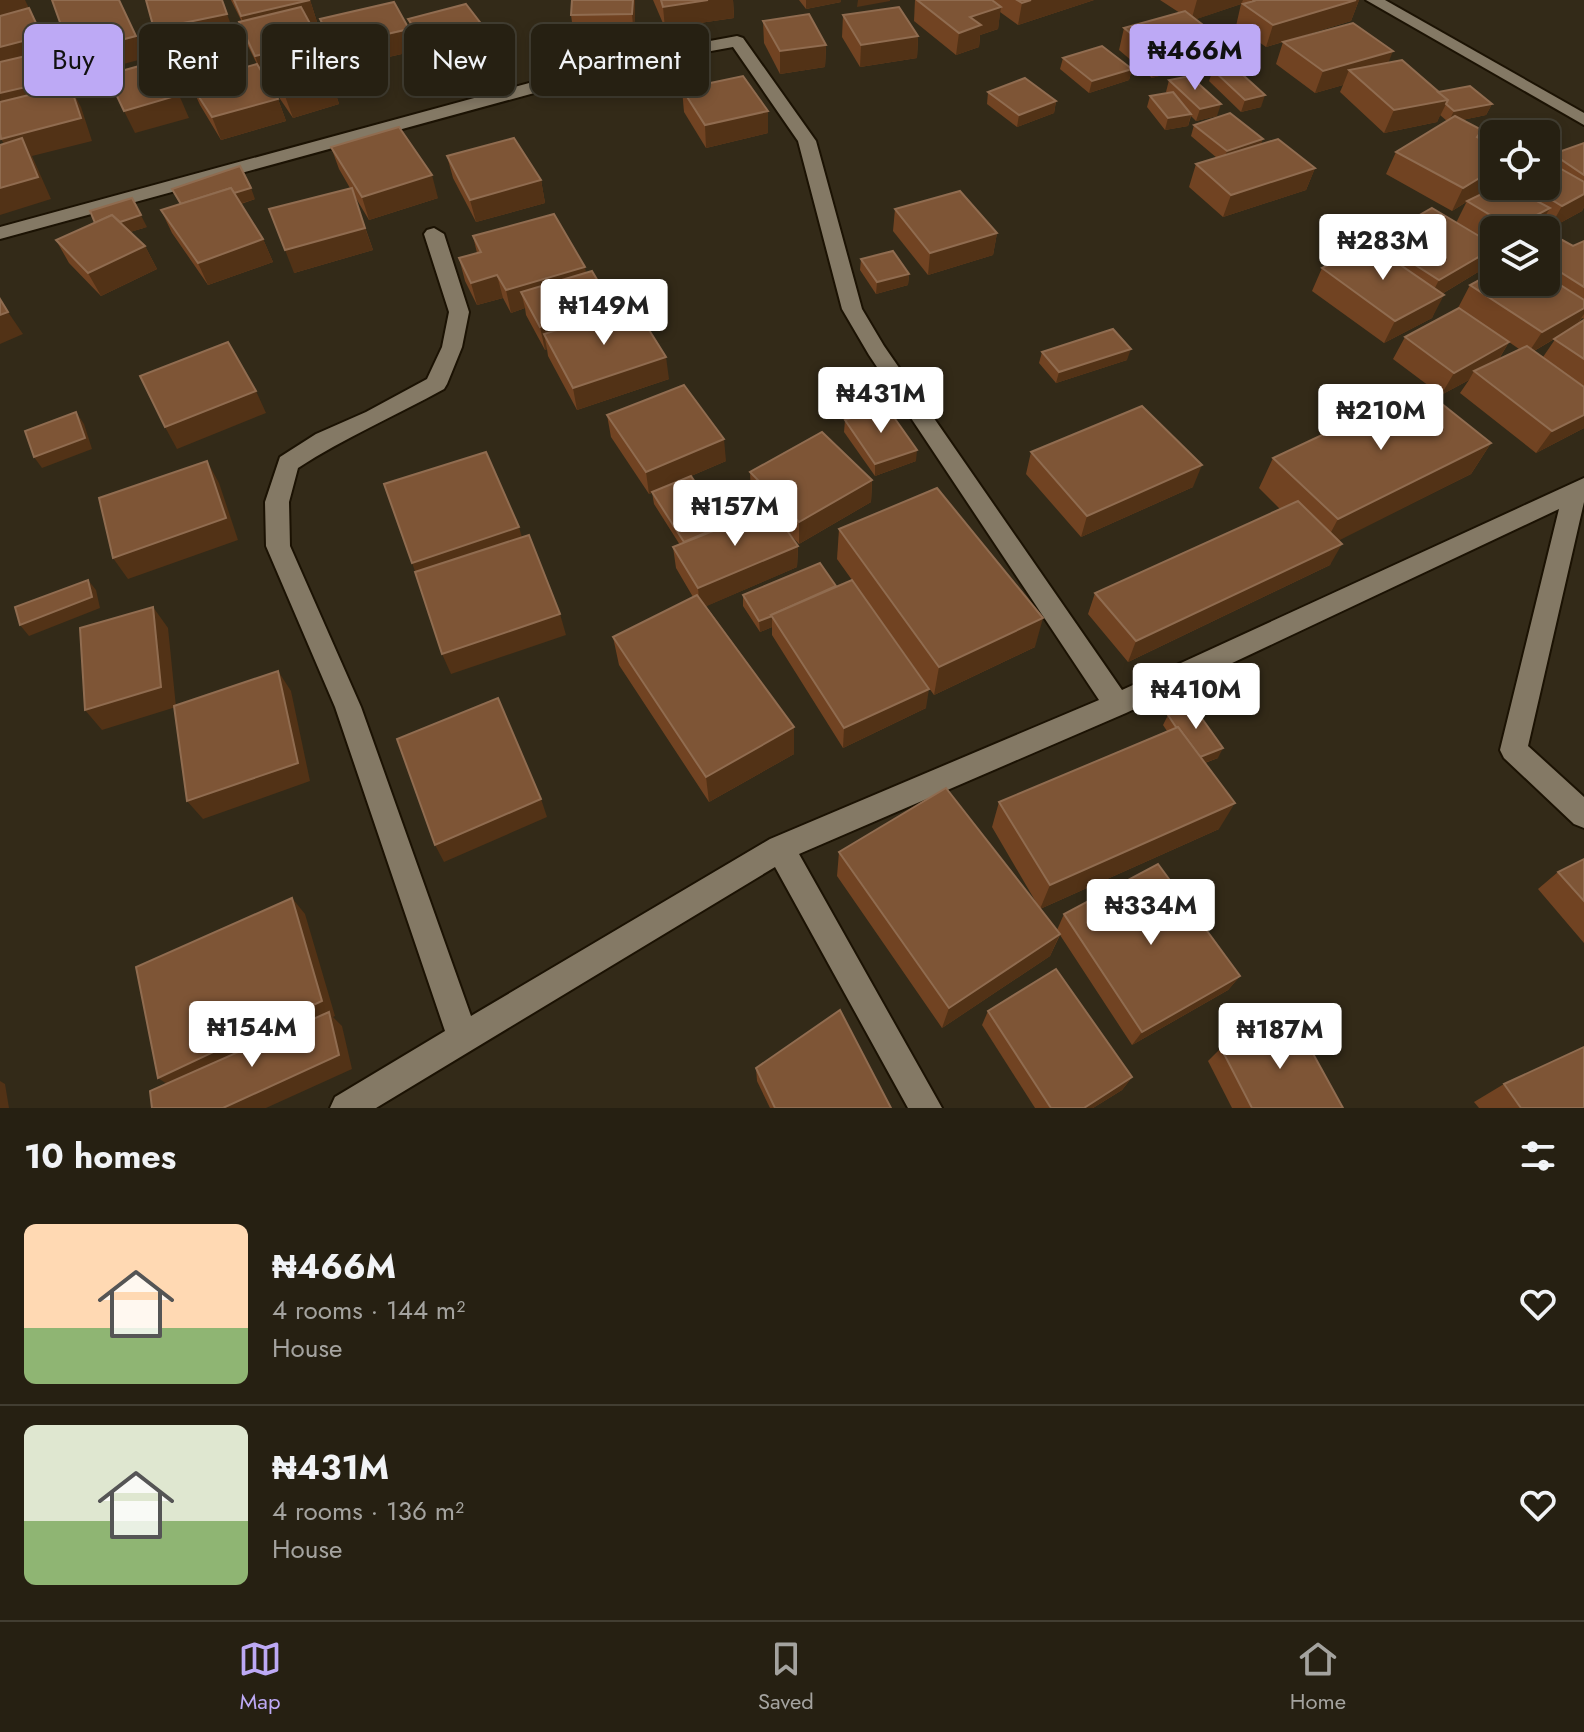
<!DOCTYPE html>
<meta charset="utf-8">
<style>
body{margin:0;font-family:Jost,sans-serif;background:#322d20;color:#f1f3f6;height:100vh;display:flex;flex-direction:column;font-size:30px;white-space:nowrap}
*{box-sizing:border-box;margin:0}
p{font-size:26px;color:#a4a39f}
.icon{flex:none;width:44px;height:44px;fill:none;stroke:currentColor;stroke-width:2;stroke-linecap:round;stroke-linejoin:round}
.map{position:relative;height:1108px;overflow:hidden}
.sheet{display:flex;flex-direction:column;background:#262012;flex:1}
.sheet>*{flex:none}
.banner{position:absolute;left:24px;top:24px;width:800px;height:72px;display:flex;gap:16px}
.tools{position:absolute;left:1480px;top:120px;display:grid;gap:16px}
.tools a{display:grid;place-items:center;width:80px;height:80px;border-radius:12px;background:#262012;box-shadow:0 4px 12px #0003,0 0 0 2px #423e32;font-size:40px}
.price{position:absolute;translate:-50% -68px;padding:0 18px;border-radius:8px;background:#fff;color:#222;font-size:26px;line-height:52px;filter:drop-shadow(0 2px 4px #0008)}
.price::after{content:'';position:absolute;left:50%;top:48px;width:24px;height:18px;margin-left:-12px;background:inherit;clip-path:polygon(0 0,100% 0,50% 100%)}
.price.current{background:#bda9f5;color:#111}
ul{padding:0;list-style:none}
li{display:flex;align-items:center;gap:24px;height:200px;padding:0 24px}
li+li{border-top:2px solid #423e32}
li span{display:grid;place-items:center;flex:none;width:224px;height:160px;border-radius:12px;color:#555}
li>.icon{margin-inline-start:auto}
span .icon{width:96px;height:96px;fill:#fffc;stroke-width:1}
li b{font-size:34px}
h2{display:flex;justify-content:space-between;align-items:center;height:96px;padding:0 24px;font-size:34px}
.tag{padding:0 28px;border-radius:12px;background:#262012;box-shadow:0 4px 12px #0003,0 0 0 2px #423e32;font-size:28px;line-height:72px}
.tag.current{background:#bda9f5;color:#111}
.tabs{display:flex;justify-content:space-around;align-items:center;height:112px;border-top:2px solid #423e32;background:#262012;font-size:22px;color:#a4a39f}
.tabs a{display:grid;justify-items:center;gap:4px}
.tabs .current{color:#bda9f5}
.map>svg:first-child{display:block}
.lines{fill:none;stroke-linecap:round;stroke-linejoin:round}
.street-casing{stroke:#1b1203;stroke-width:4}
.street{fill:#847965;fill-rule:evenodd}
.wall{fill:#714322;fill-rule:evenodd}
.shaded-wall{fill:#523216}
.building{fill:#7e5536;stroke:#906c50;stroke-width:2}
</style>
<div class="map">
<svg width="1584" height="1108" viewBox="0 0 1584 1108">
<rect width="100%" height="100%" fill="#332a18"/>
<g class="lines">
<g class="street-casing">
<g id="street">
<path d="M1366,0h19l199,113v12z"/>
<path d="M737,36l6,2 73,103 46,168 22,37 238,344 462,-212v24l-56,244 56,51v31l-10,-4 -70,-66 -4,-8 59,-241 -433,204 -327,141 143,254h-34l-133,-241 -399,241h-46l5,-11 110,-66 -110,-324 -69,-161 -1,-44 15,-45 36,-23 50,-22 61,-33 15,-32 7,-35 -25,-78 3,-4 7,-2 10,6 25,78 -7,35 -15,37 -3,5c-49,27 -100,49 -146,79l-9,34 1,44 71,161 110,309 299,-177 329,-139 -230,-345 -27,-46 -44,-168 -65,-94 -77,14 -89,23 -567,155v-12l555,-151 101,-25z"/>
</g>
</g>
<use href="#street" class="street"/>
</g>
<g class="wall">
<path d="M231,0h79l7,22 -7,2 16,38 -7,2 13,18 7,22 -46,14 -21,-31 -4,-11 -3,1 13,22 8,22 -65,19 -21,-35 -10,-22 67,-19 -10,-20 -8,-22h3z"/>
<path d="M572,0h63l-1,36 -60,1 -3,-22z"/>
<path d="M653,0h80l1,18 -69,10z"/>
<path d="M799,0h42v2l-35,7z"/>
<path d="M915,0h179l-76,25 -18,-13 -2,17 -18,6 -1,12 -23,8 -42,-34z"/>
<path d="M1160,0h199l-8,21 -63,19 101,23 49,29 54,12 -6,11 -24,5 16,17 11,24 5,3v11l-7,14 -35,22 -66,-37 10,-22 51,-31 -7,-6 -3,7 -53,11 -44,-41 3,-7 -28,8 -39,-29 7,-22 -17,5 -30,-21 5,-22 -45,15 18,41 -62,18 -33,-28 5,-22 56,-15z"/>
<path d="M843,15l75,21 -1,22 -57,9 -18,-30z"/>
<path d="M320,19l89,10 6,22 -75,17 -13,-28z"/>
<path d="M408,19l81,15 5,21 -25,7 9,20 -37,10 -9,-13 -3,-11 3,-1 -18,-26z"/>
<path d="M763,21l63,24 -1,22 -45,7 -16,-31z"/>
<path d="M1063,58l69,11 -3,11 -40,13 -29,-24z"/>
<path d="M1213,70l48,37 -20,5 -32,-31z"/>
<path d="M1169,80l48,36 -21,5 -5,-5 -3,10 -23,4 -18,-23 3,-11 18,-3 -2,-1z"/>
<path d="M682,89l86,44 -62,15 -22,-36z"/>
<path d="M988,92l68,9 -2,12 -37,14 -30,-23z"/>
<path d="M1194,125l67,19 54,24 -9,22 -83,27 -34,-30 7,-23 21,-6 -26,-22z"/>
<path d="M1584,143v64l-2,4 -33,18 -8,-5 -4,6h-43v20l-11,19 -41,25 -10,24 -48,25 -72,-52 10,-23 51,-22 3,-6 80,-17 11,-22 82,-39 4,-8z"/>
<path d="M331,147l107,51 -69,22 -15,-25 19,55 -79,23 56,-85 -11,-19z"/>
<path d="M447,156l94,24 4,23 -69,19 -23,-44z"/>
<path d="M172,189l83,10 -14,5 22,35 10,23 -65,23 -36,-52 -11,-23 19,-6z"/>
<path d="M895,209l102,24 -4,22 -65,20 -35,-44z"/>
<path d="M147,227l-17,5 15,14 12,23 -56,27 -32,-33 -13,-23z"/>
<path d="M473,236l113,37 27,39 56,67 -92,31 -29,-54 -1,-7 -2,1 -19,-35 -1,-7 -14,5 -8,-15 -26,7 -12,-24 -6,-23 18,-5z"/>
<path d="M1546,239l27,7 11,-5v78l-2,-1 -5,7 7,-5v108l-48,25 -76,-60 9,-13 -28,15 -48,-36 12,-22 54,-29h-1l12,-23 76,-3zM1556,338l-13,19 -9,-6zM1509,342l10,7 -20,10z"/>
<path d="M861,259l48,15 -1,11 -32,9 -16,-24z"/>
<path d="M1042,352l85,8 -71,23 -17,-20z"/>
<path d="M607,415l119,46 -77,33 -38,-57z"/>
<path d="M845,420l71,41 -41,15 -31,-44z"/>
<path d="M1491,443l-20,31 -133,66 -8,25 -202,97 -40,-48 7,-21 185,-84 -21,-21 14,-30z"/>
<path d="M1031,452l162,35 -112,50 -55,-63z"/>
<path d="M750,472l122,8 -1,22 -72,42 -12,-13 11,15 -1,21 -91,39 88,121v27l-85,48 -90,-137 -6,-28 80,-40 -17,-29 -3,-21 7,-2 -26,-41 -2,-12 72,35 43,-17 -16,-17z"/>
<path d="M839,529l196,118 -101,48 -97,-136z"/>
<path d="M836,586l90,122 -83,40 -71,-113v-8l-12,5 -17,-26v-11z"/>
<path d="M1168,715l50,43 -13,5 14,66 -179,80 -48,-82 7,-25 168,-71 -4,-6z"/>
<path d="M839,852l218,78 7,-16 176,62 -12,14 -96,55 -72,-110 -10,21 -108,72 -105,-152z"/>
<path d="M1584,859v84l-46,-54 20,-17z"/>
<path d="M988,1011l144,66 -10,13 -29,18h-58l-53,-83z"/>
<path d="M1221,1048l122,60h-111l-24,-47z"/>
<path d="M756,1068l135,40h-121l-13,-27z"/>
<path d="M1504,1084l80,24h-105l-5,-6z"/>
</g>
<g class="shaded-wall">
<path d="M0,0h25l28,58 -53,14z"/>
<path d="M222,0l13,36 -71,15 -10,-22z"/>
<path d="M310,0l7,22 -68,16 -8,-22z"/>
<path d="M633,0h2v4l-1,32 -2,-22z"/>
<path d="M708,0h25l1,18 -69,10 -2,-21z"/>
<path d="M806,0h35v2l-35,7z"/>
<path d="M858,0h32v1l-33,6z"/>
<path d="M1031,0h63l-76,25 4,-22z"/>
<path d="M1197,0h46l-2,4 -50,17z"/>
<path d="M1356,0h3l-8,21 -85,26 7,-22z"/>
<path d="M1001,7l-3,22 -18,6 -1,12 -23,8 3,-22 11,-16z"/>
<path d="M409,29l6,22 -75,17 -6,-22z"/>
<path d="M489,34l5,21 -58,16 -6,-22z"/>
<path d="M136,36l10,22 -64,17 -11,-22z"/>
<path d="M918,36l-1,22 -57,9 1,-22z"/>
<path d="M1220,38l-6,22 -62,18 6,-22z"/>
<path d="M319,40l7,22 -55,14 -7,-11 4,11 -5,2 -8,-22z"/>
<path d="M826,45l-1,22 -45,7v-23z"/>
<path d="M56,49l11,22 7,23 7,13 11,34 -60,15 19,43 -51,16v-27l14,-27 -13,-22 -1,-46z"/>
<path d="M1393,51l-9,23 -35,-4 -6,15 -28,8 8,-22z"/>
<path d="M1132,69l-3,11 -40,13 3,-12z"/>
<path d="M475,70l3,12 -37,10 -3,-11z"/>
<path d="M332,82l7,22 -46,14 -8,-22z"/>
<path d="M179,95l10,23 -54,15 -11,-22z"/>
<path d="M1265,95l-4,12 -20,5 4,-12z"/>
<path d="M278,99l8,22 -65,19 -9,-23z"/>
<path d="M1448,100l-11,22 -53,11 10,-23z"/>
<path d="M1056,101l-2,12 -37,14 2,-12z"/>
<path d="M1221,104l-4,12 -21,5 4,-12z"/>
<path d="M1492,104l-6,11 -38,8 6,-12z"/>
<path d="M768,111v22l-62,15 -1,-23z"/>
<path d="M1191,114l-3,12 -23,4 3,-12z"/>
<path d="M1263,139l-4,11 -36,12 4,-11z"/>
<path d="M1494,148v4l-9,17 -5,-12z"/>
<path d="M1315,168l-9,22 -83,27 8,-22z"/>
<path d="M1494,169v6l-7,14 -35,22 11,-23z"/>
<path d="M432,175l6,23 -69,22 -7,-23z"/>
<path d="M541,180l4,23 -69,19 -6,-22z"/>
<path d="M251,188l4,11 -66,21 -5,-12z"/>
<path d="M1584,194v13l-2,4 -33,18 13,-23z"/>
<path d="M132,198l15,29 -43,13 -6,-11z"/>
<path d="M1550,208l-13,22h-26l1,-2z"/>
<path d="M365,228l8,22 -79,23 -9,-23z"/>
<path d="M997,233l-4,22 -65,20 2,-22z"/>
<path d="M263,239l10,23 -65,23 -10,-22z"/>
<path d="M145,246l12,23 -56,27 -13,-23z"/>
<path d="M1494,248v2l-11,19 -56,34 12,-23z"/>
<path d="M585,267l4,22 -68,3 4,16 -14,5 -5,-23z"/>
<path d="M909,274l-1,11 -32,9 1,-12z"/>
<path d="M497,275l6,23 -26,7 -6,-22z"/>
<path d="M1444,295l-12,23 -48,25 11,-22z"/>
<path d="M612,305l4,22 -72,7 3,15 -2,1 -5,-23z"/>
<path d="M1584,308v6l-8,12 -49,29 15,-23z"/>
<path d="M8,312l15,22 -23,10v-29z"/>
<path d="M1509,342l-14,23 -21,6 -5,9 -28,15 13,-22z"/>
<path d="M1131,349l-4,11 -71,23 3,-11z"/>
<path d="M666,357l3,22 -92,31 -4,-22z"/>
<path d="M256,391l10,22 -89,36 -12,-22z"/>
<path d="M76,412l8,12 8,25 -50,19 -8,-11z"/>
<path d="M1584,415v13l-48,25 16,-22z"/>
<path d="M724,439l2,22 -77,33 -3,-22z"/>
<path d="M1491,443l-20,31 -149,75 16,-30z"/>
<path d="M917,450l-1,11 -41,15v-12z"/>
<path d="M207,461l12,22 19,57 -110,39 -15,-21z"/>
<path d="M1202,465l-9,22 -112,50 6,-21z"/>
<path d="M872,480l-1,22 -72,42v-22z"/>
<path d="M519,527l6,21 -105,37 -8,-22z"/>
<path d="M1342,544l-12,21 -202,97 8,-21z"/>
<path d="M798,546l-1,21 -97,42 -2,-21z"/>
<path d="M88,580l8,10 4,18 -71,28 -9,-11z"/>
<path d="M153,607l15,21 8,79 -74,23 -17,-20z"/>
<path d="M560,614l6,21 -115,39 -9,-20z"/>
<path d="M772,616v11l-12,5 -1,-11z"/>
<path d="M1043,618l-8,29 -101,48 5,-28z"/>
<path d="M278,671l13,20 19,90 -107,38 -16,-18z"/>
<path d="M929,689l-3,19 -83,40 1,-20z"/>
<path d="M794,727v27l-85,48 -3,-25z"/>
<path d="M1223,748l-5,10 -26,9 5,-9z"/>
<path d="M541,799l6,18 -103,45 -9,-17z"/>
<path d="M1235,803l-16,26 -179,80 10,-24z"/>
<path d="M292,898l13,16 30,102 -2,1 9,9 10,43 -86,39h-43l-47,-18 -18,-12z"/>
<path d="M1060,934l-10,22 -108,72 7,-20z"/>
<path d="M1240,976l-12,14 -96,55 10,-13z"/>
<path d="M1132,1077l-10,13 -29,18h-9z"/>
<path d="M0,1081l5,3 4,24h-9z"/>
</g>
<g class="building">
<path d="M52,0h67l17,36 -65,17z"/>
<path d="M146,0h76l5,14 -73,15z"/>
<path d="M234,0h76l-69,16z"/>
<path d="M572,0h61l-1,14 -61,1z"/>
<path d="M661,0h47l-45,7z"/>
<path d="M917,0h75l9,7 -31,10 11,8 -22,8z"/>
<path d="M1017,0h14l-9,3z"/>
<path d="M1253,0h103l-83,25 -30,-21 11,-3z"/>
<path d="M394,2l15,27 -75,17 -14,-27z"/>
<path d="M466,4l23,30 -59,15 -22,-30z"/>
<path d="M301,7l18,33 -64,16 -16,-34z"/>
<path d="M899,7l19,29 -57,9 -18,-30z"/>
<path d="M29,8l13,28 -42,11v-31z"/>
<path d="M1185,11l35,27 -62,18 -34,-28z"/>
<path d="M809,14l17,31 -46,6 -17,-30z"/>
<path d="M1353,23l40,28 -70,20 -40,-29z"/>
<path d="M1102,46l30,23 -40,12 -29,-23z"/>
<path d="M56,49l9,29 -65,15v-31z"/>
<path d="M309,51l23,31 -47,14 -21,-31z"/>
<path d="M466,57l9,13 -37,11 -9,-13z"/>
<path d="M161,60l18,35 -55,16 -17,-36z"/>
<path d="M1402,60l46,40 -54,10 -45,-40z"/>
<path d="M257,64l21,35 -66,18 -22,-34z"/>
<path d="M1232,65l33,30 -20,5 -32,-30z"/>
<path d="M743,76l25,35 -63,14 -23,-36z"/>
<path d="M1190,76l31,28 -21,5 -31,-29z"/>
<path d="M1025,78l31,23 -37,14 -31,-23z"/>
<path d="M70,85l11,33 -80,21 -1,-6v-31z"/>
<path d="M1470,86l22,18 -38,7 -8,-7 2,-4 -10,-8z"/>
<path d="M1173,92l18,22 -23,4 -18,-22z"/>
<path d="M1230,113l33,26 -36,12 -33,-26z"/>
<path d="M1455,116l27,14 -5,7 17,8v3l-14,9 14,7v5l-31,19 -67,-36z"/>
<path d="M399,127l33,48 -70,22 -31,-50z"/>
<path d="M22,138l16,39 -38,11v-43z"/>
<path d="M514,138l27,42 -71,20 -23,-44z"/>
<path d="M1278,139l37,29 -84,27 -35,-31z"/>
<path d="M1584,143v32l-31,-21z"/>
<path d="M1547,161l37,21v12l-22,12 -20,-12 -9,5 17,9 -38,20 -45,-27 31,-15h48v-24z"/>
<path d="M240,166l11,22 -17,5 -3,-5 -50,16 -9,-15z"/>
<path d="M231,188l32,51 -65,24 -37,-53z"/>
<path d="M352,188l13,40 -80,22 -16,-41z"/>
<path d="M960,191l37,42 -67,20 -35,-44z"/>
<path d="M132,198l9,17 -21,7 -8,-7 -17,8 -5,-12z"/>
<path d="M1432,208l62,37v3l-55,32 -63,-40z"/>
<path d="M554,214l31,53 -79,23 -9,-15 -26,8 -12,-25 22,-6 -8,-16z"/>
<path d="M112,215l33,31 -57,27 -32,-33z"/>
<path d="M1553,235l20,11 11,-5v46l-38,-24v-24z"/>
<path d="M1370,244l74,51 -49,26 -73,-53z"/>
<path d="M893,251l16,23 -32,8 -16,-23z"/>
<path d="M592,271l20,34 -72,22 -19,-35z"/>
<path d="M1494,272v10h52v-6l38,24v8l-42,24 -72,-47z"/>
<path d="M0,299l8,13 -8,3z"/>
<path d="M634,306l32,51 -93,31 -29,-54z"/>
<path d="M1459,308l50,34 -55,31 -49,-36z"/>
<path d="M1584,320v39l-30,-20z"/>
<path d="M1113,329l18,20 -72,23 -17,-20z"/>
<path d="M228,342l28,49 -91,36 -25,-51z"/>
<path d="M1527,346l57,41v28l-32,16 -78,-60z"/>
<path d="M684,385l40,54 -78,33 -39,-57z"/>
<path d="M1422,388l69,55 -153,76 -65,-61z"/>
<path d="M886,406l31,44 -42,14 -30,-44z"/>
<path d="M1142,406l60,59 -115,51 -56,-64z"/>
<path d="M76,412l9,26 -51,19 -9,-26z"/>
<path d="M822,432l50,48 -73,42 -49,-50z"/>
<path d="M486,452l33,75 -107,36 -28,-79z"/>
<path d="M207,461l19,57 -113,40 -14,-60z"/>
<path d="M691,476l33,49 -40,17 -32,-50z"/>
<path d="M937,488l106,130 -104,49 -100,-138z"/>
<path d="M1298,501l44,43 -206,97 -41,-48z"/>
<path d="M771,508l27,38 -100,42 -25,-41z"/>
<path d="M529,535l31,79 -118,40 -27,-82z"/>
<path d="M820,563l16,23 -65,29 1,1 -13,5 -16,-26z"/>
<path d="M88,580l4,17 -72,28 -5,-18z"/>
<path d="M852,580l77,109 -85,39 -73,-113z"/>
<path d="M697,595l97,132 -88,50 -93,-140z"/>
<path d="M153,607l8,80 -76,23 -5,-82z"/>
<path d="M278,671l20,92 -111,38 -13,-95z"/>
<path d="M498,698l43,101 -106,46 -38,-106z"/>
<path d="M1193,706l30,42 -23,9 -22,-30h-2l-8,-12z"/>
<path d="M1178,727l57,76 -185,82 -51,-83z"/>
<path d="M946,788l114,146 -111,74 -110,-156z"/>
<path d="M1584,859v42l-26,-29z"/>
<path d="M1158,864l82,112 -98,56 -78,-118z"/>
<path d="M292,898l30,103 -164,77 -22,-111z"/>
<path d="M1056,969l76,108 -48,31h-33l-63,-97z"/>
<path d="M840,1010l51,98h-116l-19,-40z"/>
<path d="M329,1012l10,43 -116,53h-71l-2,-17z"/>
<path d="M1295,1021l48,87h-91l-31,-60z"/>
<path d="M1584,1047v61h-63l-17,-24z"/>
</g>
</svg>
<div class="tools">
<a><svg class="icon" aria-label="locate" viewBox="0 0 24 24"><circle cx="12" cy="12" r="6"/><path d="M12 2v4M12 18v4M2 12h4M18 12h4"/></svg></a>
<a><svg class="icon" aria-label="layers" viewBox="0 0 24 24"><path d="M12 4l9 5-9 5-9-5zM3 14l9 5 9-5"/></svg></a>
</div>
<b class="price current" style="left:1195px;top:92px">₦466M</b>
<b class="price" style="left:1383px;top:282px">₦283M</b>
<b class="price" style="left:604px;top:347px">₦149M</b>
<b class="price" style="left:881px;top:435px">₦431M</b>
<b class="price" style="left:1381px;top:452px">₦210M</b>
<b class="price" style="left:735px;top:548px">₦157M</b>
<b class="price" style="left:1196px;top:731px">₦410M</b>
<b class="price" style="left:1151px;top:947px">₦334M</b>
<b class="price" style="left:252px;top:1069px">₦154M</b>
<b class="price" style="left:1280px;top:1071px">₦187M</b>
<div class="banner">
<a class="tag current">Buy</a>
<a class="tag">Rent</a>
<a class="tag">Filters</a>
<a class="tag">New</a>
<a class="tag">Apartment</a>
</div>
</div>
<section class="sheet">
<h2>10 homes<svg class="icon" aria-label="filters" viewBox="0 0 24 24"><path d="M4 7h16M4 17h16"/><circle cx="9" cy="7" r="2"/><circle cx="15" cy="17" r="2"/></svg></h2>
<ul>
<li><span style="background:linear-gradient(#ffd9b3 65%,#8fb573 0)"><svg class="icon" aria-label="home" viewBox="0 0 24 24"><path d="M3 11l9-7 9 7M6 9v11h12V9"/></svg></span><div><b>₦466M</b><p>4 rooms · 144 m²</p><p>House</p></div><svg class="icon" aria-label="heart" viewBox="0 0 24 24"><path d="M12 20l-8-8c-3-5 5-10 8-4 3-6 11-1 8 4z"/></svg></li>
<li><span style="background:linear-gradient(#dfe7d0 60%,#8fb573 0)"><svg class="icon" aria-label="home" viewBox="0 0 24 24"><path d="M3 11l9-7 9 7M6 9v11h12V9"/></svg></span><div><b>₦431M</b><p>4 rooms · 136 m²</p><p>House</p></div><svg class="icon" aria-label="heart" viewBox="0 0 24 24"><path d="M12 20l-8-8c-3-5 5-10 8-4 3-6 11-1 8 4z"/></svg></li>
</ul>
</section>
<nav class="tabs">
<a class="current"><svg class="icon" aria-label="map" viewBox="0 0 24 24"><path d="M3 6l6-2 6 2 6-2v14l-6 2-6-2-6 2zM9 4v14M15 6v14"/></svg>Map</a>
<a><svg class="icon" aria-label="saved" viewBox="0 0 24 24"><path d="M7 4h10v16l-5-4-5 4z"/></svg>Saved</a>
<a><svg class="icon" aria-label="home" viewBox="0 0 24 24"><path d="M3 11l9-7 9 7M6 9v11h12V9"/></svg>Home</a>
</nav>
